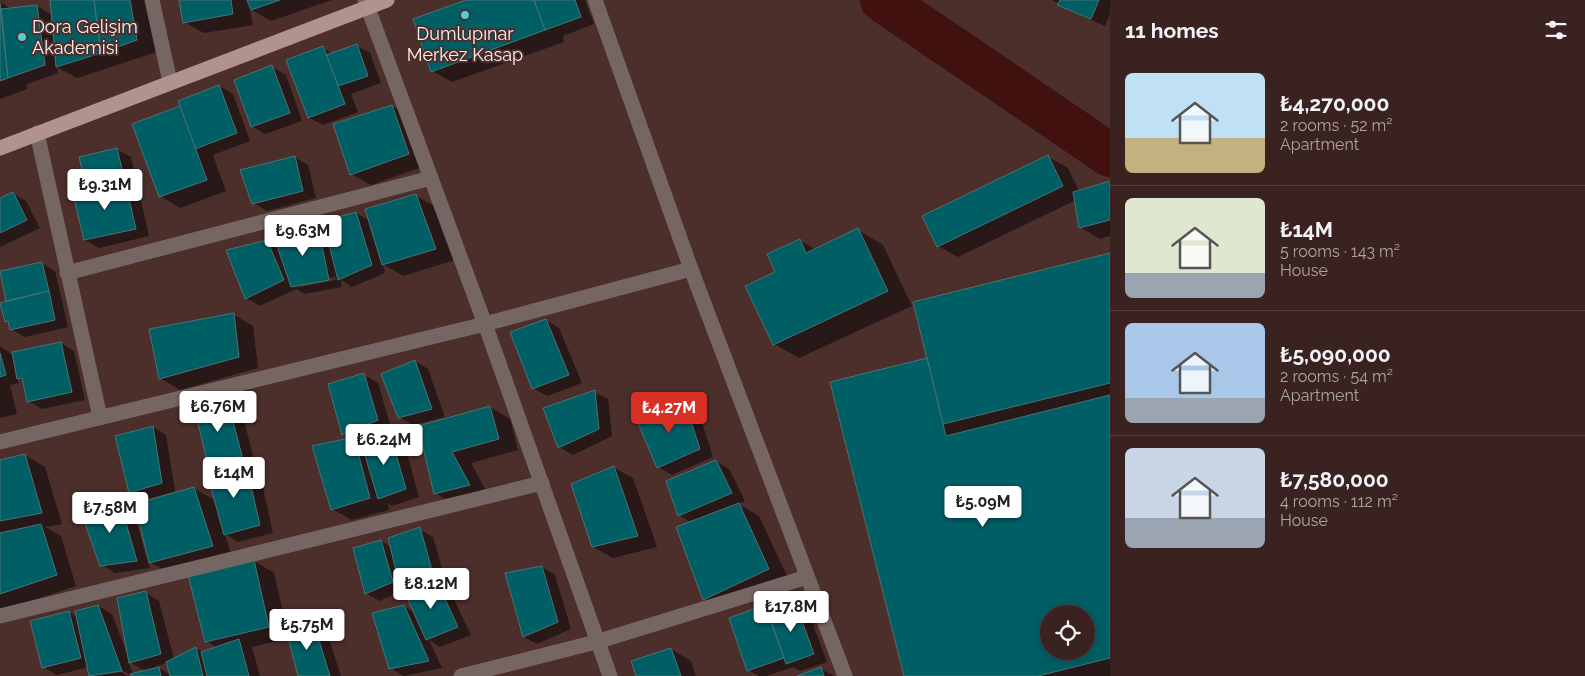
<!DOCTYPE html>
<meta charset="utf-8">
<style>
body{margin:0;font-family:Raleway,sans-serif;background:#442f2d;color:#f1f3f6;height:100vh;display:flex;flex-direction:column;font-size:19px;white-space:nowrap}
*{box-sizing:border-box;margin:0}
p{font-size:16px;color:#aba4a5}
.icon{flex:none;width:28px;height:28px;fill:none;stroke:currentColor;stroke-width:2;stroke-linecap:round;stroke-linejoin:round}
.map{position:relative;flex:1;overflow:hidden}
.details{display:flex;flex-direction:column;background:#392220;width:475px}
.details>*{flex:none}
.fabs{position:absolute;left:1040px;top:605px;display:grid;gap:10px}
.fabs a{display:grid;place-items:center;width:55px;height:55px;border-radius:50%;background:#392220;box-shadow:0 2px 12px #0003,0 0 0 1px #533f3e;font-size:25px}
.price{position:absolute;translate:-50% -42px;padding:0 11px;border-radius:5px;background:#fff;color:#222;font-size:16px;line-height:32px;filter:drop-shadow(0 1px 2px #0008)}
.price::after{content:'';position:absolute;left:50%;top:30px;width:15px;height:11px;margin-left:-8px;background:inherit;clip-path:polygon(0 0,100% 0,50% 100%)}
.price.selected{background:#d93025;color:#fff}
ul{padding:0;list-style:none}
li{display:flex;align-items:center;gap:15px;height:125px;padding:0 15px}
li+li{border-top:1px solid #533f3e}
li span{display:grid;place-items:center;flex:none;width:140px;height:100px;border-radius:8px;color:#555}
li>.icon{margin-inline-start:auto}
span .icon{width:60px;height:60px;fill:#fffc;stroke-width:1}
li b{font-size:21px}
h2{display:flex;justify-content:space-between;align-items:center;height:60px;padding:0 15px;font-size:21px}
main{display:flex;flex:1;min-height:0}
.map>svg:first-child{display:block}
.shadow{fill:#0007;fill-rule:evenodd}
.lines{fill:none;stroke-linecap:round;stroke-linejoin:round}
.river{stroke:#411110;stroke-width:44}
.building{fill:#005e65;stroke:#4c7376;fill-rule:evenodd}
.minor{stroke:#756664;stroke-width:15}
.major{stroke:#b1928f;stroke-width:15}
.poi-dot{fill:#52ccd6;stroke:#4c2e2b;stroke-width:2}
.labels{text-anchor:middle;stroke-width:4;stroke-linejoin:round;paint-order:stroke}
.poi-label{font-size:18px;fill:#fcf0ef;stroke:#4c2e2b;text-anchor:start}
</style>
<main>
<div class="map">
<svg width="1110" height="676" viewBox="0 0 1110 676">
<rect width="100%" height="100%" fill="#4c2e2b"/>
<g class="shadow">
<path d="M51,0h96l10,52 -80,26 -20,-11 1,6 -31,11v5l-27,10v-97l12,7 25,-3 15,9z"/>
<path d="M180,0h152l-61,21 -21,-12 3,16 -49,8 -20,-11z"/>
<path d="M470,0h115l9,24 -31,12 1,6 -112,40 -20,-11z"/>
<path d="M1052,0h58v14l-5,12 -32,-14z"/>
<path d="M357,46l13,7 11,30 -30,11 7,18 -35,13 -14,-7 14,-70 10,6z"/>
<path d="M272,67l14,8 16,46 -37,13 -13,-8z"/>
<path d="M219,86l14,8 17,47 -37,14 13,36 -46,17 -20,-12 21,-89z"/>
<path d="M392,106l20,12 16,47 -57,20 -20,-11z"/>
<path d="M117,150l14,7 18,79 -50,12 -14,-8 3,-48z"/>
<path d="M294,157l14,8 8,33 -49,13 -14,-8z"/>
<path d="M1048,157l20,11 11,23 31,-8v53l-10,3 -20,-12 -4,-27 -118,57 -20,-11z"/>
<path d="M12,193l14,8 14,27 -40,19v-48z"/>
<path d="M416,196l20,11 19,53 -52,16 -20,-12 2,9 -33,14 -11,-7 1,7 -37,7 -9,-5 -36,17 -14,-8 -19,-47 40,-10 12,7 39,-20 10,5 28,-20 14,8zM335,277l1,3 -36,7v-3z"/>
<path d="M858,230l25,15 29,61 -113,52 -25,-14 3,-72 23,-32 16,10z"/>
<path d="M1110,254v422h-205l23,-317zM1049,614h37v37h-37z"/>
<path d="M41,263l14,8 13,56 -43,10 -14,-8 -1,-6 -4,-2 1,-19 -7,-30z"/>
<path d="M233,314l20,12 5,42 -78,22 -20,-12z"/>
<path d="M546,320l13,8 23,55 -35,13 -14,-8z"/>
<path d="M60,343l14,8 11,49 -43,9 -14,-8 -4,-20 -7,-3 2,5 -9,2 7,29 -17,4v-72l11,8z"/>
<path d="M415,361l13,8 17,48 -32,8 -14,-8z"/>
<path d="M364,375l14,8 13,45 -32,13 4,2 27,-9 14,8 15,55 -27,9 -4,-3 1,7 -37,10 -20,-11 19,-70 -8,-5z"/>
<path d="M594,392l14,7 4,37 -39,19 -14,-8z"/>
<path d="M228,404l14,8 13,52 -9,2 14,8 13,59 -35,9 -13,-8 7,23 -62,16 -22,-12 2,7 -35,5 -13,-8 17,-64 14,8 13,47 48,-68 22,13 6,-29 -13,-7z"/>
<path d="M685,405l14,8 14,44 -41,18 -14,-8z"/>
<path d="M490,407l20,12 8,31 -47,13 18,33 -34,9 -20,-12 -16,-66z"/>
<path d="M153,427l13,8 9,56 -31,9 -14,-8z"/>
<path d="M25,455l20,12 17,57 -17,3 16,9 15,50 -72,24 -4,-2v-146z"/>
<path d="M716,461l13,8 16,32 -7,3 21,12 30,64 -65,30 -20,-11 -13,-77 -12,-7z"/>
<path d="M613,467l20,11 24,69 -44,11 -20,-11z"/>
<path d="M419,529l14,8 13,44 -7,2 10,6 22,46 -31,12 -11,-7 13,28 -38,8 -14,-8 14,-62 11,7 -10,-23 -26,11 -13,-8 15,-52 11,7zM404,585l5,2 4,2 -7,2z"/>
<path d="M254,561l20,12 13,57 26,-8 13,8 15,46h-42l-9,-38 -38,9 8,29h-128l-15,-9 -1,2 12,7h-37l-2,-9 -32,8 -14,-8 26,-55 8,5 21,-11 14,8 17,45 17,-66 13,8 15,58 22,-11 7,4 14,-4 -11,-7zM128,661l17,10 -12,3zM167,663l3,12 -14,-9z"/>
<path d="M542,567l13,8 16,54 -34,15 -13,-7z"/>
<path d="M795,603l13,8 19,51 -27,9 -7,-4 -26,9h-8l-11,-6 17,-63 8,4z"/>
<path d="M671,649l20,12 5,15h-59z"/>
<path d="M821,669l13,7h-33z"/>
</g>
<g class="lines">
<path class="river" d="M882,0l228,155"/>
</g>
<g class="building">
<path d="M50,0h44l7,53 -45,14z"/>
<path d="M94,0h36l7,40 -36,13z"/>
<path d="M179,0h52l2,14 -50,9z"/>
<path d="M247,0h33l-29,10z"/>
<path d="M466,0h68l11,30 -114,42 -18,-53z"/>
<path d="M534,0h41l6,17 -36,13z"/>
<path d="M1060,0h39l-8,19 -34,-14z"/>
<path d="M0,3l8,75 -8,3z"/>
<path d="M37,5l8,60 -37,13 -7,-69z"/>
<path d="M357,44l11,32 -30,10 -12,-31z"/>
<path d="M323,46l22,58 -37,14 -22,-58z"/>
<path d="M272,65l18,48 -39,14 -17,-47z"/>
<path d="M219,85l18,48 -42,16 -17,-48z"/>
<path d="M392,105l17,49 -59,21 -17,-51z"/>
<path d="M180,106l27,74 -48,17 -27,-73z"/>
<path d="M117,148l8,34 -38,9 -8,-34z"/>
<path d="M1048,155l15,31 -126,61 -15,-31z"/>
<path d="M295,156l8,35 -51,13 -12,-34z"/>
<path d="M1110,181v39l-31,8 -6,-36z"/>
<path d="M125,182l11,47 -52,11 -11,-46z"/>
<path d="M13,192l14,28 -27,13v-35z"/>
<path d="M416,194l20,55 -54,16 -17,-56z"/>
<path d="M356,212l16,53 -34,15 -15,-59z"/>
<path d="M318,226l11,54 -38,7 -16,-47z"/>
<path d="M858,228l30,63 -115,54 -28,-59 30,-14 -8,-18 33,-15 6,14z"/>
<path d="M267,240l17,40 -39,19 -19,-49z"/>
<path d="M1110,253v130l-167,41 -30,-122z"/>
<path d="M42,262l7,29 -43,10 -6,-30z"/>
<path d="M49,291l6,29 -45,10 -2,-9 -3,1 -5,-19z"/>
<path d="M234,313l5,44 -80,22 -10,-50z"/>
<path d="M546,319l23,56 -37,14 -22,-57z"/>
<path d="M61,342l11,50 -45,10 -5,-24 -5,1 -5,-27z"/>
<path d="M0,353l6,22 -6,2z"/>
<path d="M927,358l19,78 164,-41v263l-72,18h-134l-74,-294zM1049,614h37v37h-37z"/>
<path d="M415,360l17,49 -34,9 -17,-44z"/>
<path d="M364,373l14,47 -36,15 -14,-51z"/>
<path d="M595,390l4,39 -41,19 -15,-40z"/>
<path d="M228,402l14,54 -34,9 -13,-55z"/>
<path d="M685,403l15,46 -43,19 -22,-52z"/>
<path d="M490,406l9,33 -47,13 18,33 -36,9 -16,-68z"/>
<path d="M153,426l9,57 -33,10 -14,-57z"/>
<path d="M390,433l16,56 -28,10 -17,-57z"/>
<path d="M354,437l16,61 -39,12 -19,-64z"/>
<path d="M25,454l17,59 -42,8v-61z"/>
<path d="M716,460l16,33 -54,23 -12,-35z"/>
<path d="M246,465l14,60 -36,10 -17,-61z"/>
<path d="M614,466l24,70 -46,11 -21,-63z"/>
<path d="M194,487l19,59 -64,17 -14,-59z"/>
<path d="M119,499l18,62 -37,5 -19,-54z"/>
<path d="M739,503l30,66 -66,31 -27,-73z"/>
<path d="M41,524l16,51 -57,19v-61z"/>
<path d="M420,527l13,47 -34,9 -11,-45z"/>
<path d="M381,540l12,42 -28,12 -12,-46z"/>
<path d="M254,560l15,67 -64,15 -17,-67z"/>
<path d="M542,566l16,56 -35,15 -18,-64z"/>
<path d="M436,580l22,47 -32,13 -22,-49z"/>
<path d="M146,591l15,63 -32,9 -12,-65z"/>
<path d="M795,602l19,52 -28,10 -18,-52z"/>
<path d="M98,605l24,66 -33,5 -14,-65z"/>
<path d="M404,605l25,56 -40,8 -17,-56z"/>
<path d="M765,605l19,53 -37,13 -18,-53z"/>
<path d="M69,611l12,47 -39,10 -12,-47z"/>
<path d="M313,621l17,55h-32l-12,-47z"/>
<path d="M239,639l10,37h-42l-6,-24z"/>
<path d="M196,647l7,29h-33l-4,-14z"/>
<path d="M671,648l10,28h-45l-5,-15z"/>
<path d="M159,667l2,9h-30l-1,-2z"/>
<path d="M821,667l3,9h-27z"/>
</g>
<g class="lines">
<g class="minor">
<path d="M152,0l18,82"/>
<path d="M365,0l120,324 125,352"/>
<path d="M595,0l96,269 154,407"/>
<path d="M37,133l63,284"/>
<path d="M67,273l364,-95"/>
<path d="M0,442l485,-118 206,-55"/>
<path d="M0,616l542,-133"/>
<path d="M461,676l135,-34 211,-65"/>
</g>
<path class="major" d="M0,148l387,-148"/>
</g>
<g class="poi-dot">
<circle cx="465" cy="15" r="5"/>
<circle cx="22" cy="37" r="5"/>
</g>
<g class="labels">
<g class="poi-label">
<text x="32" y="33">Dora Gelişim<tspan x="32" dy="21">Akademisi</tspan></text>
<text x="465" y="40" text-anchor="middle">Dumlupınar<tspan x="465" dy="21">Merkez Kasap</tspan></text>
</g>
</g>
</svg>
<div class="fabs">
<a><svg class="icon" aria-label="locate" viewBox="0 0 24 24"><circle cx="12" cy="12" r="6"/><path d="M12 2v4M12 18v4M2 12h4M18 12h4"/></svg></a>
</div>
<b class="price" style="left:105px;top:211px">₺9.31M</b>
<b class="price" style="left:303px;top:257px">₺9.63M</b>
<b class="price" style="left:218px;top:433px">₺6.76M</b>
<b class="price selected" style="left:669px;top:434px">₺4.27M</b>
<b class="price" style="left:384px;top:466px">₺6.24M</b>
<b class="price" style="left:234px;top:499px">₺14M</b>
<b class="price" style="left:983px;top:528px">₺5.09M</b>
<b class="price" style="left:110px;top:534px">₺7.58M</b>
<b class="price" style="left:431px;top:610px">₺8.12M</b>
<b class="price" style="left:791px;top:633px">₺17.8M</b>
<b class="price" style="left:307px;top:651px">₺5.75M</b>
</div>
<section class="details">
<h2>11 homes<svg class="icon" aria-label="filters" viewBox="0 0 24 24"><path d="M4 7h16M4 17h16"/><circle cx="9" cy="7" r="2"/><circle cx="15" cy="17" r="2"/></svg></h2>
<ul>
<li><span style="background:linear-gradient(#bfe0f5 65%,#c2b280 0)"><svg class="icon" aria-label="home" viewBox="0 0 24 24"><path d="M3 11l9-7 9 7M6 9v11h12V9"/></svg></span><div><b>₺4,270,000</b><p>2 rooms · 52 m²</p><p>Apartment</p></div></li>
<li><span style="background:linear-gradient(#dfe7d0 75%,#9aa5b1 0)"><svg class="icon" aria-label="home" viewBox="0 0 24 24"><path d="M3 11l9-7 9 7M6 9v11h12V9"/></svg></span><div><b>₺14M</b><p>5 rooms · 143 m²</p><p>House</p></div></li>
<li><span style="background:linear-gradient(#a9c7e8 75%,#9aa5b1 0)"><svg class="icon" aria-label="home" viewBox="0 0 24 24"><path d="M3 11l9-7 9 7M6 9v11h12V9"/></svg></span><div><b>₺5,090,000</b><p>2 rooms · 54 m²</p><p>Apartment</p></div></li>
<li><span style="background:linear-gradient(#c9d6e8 70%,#9aa5b1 0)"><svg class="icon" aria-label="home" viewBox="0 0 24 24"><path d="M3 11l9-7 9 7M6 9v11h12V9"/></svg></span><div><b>₺7,580,000</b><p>4 rooms · 112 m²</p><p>House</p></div></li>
</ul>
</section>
</main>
